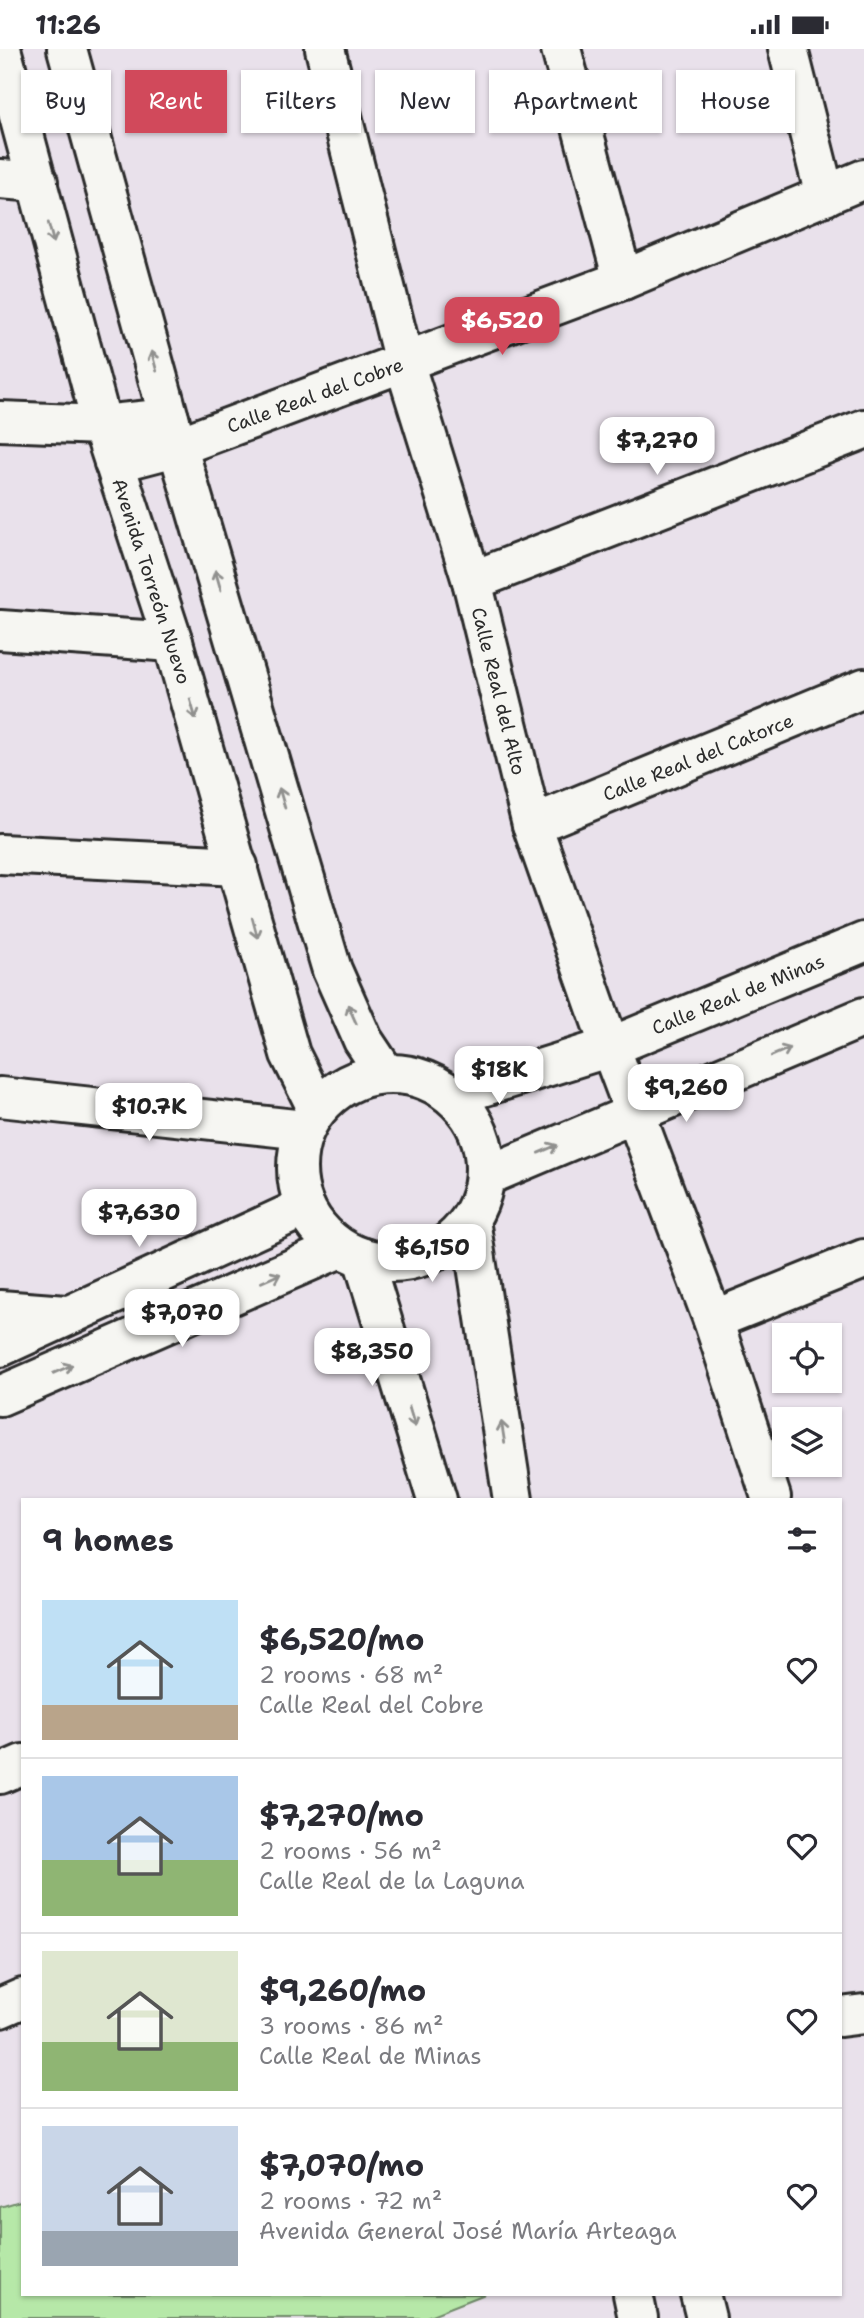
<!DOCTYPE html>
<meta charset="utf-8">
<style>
body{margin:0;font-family:"Shantell Sans",sans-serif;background:#f2f2f3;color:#2b2b33;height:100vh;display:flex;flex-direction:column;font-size:26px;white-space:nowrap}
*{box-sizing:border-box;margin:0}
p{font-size:23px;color:#7c7c81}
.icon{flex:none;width:38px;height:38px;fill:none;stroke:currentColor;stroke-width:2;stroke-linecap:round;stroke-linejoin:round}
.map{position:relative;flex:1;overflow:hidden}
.sheet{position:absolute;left:21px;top:1449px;width:821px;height:798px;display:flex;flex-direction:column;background:#fff;border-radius:0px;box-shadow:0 2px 5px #0004}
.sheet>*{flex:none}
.top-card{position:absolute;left:21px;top:21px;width:822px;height:63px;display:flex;gap:14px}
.fabs{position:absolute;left:772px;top:1274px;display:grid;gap:14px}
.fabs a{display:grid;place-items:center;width:70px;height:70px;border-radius:0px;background:#fff;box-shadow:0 2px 5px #0004;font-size:35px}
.price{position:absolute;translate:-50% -60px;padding:0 16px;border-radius:14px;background:#fff;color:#222;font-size:23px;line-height:46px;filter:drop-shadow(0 2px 4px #0008)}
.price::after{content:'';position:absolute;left:50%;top:42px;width:21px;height:16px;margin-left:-10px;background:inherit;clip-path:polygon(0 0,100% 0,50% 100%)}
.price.current{background:#d1495b;color:#fff}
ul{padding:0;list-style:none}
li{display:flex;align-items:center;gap:21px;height:175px;padding:0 21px}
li+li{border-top:2px solid #e1e1e2}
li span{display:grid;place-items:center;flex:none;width:196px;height:140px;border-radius:0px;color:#555}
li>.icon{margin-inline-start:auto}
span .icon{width:84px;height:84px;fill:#fffc;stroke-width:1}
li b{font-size:30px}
h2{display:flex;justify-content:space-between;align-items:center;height:84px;padding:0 21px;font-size:30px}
.tag{padding:0 24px;border-radius:0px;background:#fff;box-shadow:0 2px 5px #0004;font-size:24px;line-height:63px}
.tag.current{background:#d1495b;color:#fff}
.status{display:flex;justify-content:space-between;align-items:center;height:49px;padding:0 35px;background:#fff;direction:ltr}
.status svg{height:19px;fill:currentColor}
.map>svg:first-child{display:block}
.green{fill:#b6e8a8;stroke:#708a6a;stroke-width:2}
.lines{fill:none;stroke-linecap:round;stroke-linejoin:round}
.street-casing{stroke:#2b2b2b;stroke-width:44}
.secondary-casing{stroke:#2b2b2b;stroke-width:44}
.street{stroke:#f6f6f2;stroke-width:38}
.secondary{stroke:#f6f6f2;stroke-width:38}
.oneway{stroke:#90908e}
.labels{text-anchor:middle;stroke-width:5;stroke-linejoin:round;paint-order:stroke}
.street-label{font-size:19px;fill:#2b2b2b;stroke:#f6f6f2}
</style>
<div class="status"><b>11:26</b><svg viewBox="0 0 49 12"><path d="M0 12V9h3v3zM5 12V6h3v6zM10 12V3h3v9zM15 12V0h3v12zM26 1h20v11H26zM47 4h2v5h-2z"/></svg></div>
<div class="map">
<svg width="864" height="2269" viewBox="0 0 864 2269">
<rect width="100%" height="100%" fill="#e9e1eb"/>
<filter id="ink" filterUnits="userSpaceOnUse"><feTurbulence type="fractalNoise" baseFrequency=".0143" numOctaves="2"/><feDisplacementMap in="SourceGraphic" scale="14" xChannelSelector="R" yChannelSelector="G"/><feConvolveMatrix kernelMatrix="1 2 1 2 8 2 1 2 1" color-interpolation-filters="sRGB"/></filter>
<g filter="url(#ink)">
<path class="green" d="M23,2151v94h462l-61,24h-424v-111z"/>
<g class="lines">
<g class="street-casing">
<g id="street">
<path d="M325,0l79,313 68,219 60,244 78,222 103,273 58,177"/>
<path d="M561,0l62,231"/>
<path d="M788,0l37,147"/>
<path d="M0,130l38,3"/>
<path d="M0,372l102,4 67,-7"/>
<path d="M114,414l65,-17 444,-166 241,-101"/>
<path d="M472,532l392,-152"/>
<path d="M0,581l173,12"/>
<path d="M532,776l332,-137"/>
<path d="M453,1047l157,-49 254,-105"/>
<path d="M0,1048l304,33"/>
<path d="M486,1127l378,-159"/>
<path d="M0,1261l66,5"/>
<path d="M713,1271l151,-61"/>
<path d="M0,1725l23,-10"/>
<path d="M0,1959l23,-10"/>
<path d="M840,1968l24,-3"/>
</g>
</g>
<g class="secondary-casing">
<g id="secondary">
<path d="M1,0l101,376 71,217 117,412 27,54"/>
<path d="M67,0l102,369 163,552 31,70 22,33"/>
<path d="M0,805l238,12"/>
<circle cx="391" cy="1119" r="94"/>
<path d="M470,1171l43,280"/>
<path d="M363,1209l74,242"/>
<path d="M0,1298l305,-140"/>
<path d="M0,1347l340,-148"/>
<path d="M633,2245l5,24"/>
<path d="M700,2245l6,24"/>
</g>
</g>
<use href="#street" class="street"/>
<use href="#secondary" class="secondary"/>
</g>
<defs><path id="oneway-shaft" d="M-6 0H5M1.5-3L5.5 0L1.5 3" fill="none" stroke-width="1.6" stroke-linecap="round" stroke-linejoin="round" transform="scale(1.75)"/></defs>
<g class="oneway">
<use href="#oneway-shaft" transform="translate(51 184) rotate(75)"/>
<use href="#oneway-shaft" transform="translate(154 312) rotate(-105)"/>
<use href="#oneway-shaft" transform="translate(218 531) rotate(-106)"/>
<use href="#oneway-shaft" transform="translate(193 660) rotate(74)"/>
<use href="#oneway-shaft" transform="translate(282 749) rotate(-106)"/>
<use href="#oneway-shaft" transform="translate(255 879) rotate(75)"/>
<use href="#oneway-shaft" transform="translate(352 965) rotate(-114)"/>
<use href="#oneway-shaft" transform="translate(781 1003) rotate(-23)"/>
<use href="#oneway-shaft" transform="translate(548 1100) rotate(-23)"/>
<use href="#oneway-shaft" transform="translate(271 1229) rotate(-24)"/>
<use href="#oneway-shaft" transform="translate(63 1320) rotate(-24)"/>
<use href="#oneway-shaft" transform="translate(412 1368) rotate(73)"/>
<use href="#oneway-shaft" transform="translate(503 1383) rotate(-99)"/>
</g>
</g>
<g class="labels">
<g class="street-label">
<text transform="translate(315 346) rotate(-20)" y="7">Calle Real del Cobre</text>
<text transform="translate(152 532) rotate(72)" y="7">Avenida Torreón Nuevo</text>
<text transform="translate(499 642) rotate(76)" y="7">Calle Real del Alto</text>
<text transform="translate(698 708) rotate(-22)" y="7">Calle Real del Catorce</text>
<text transform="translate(738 945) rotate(-22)" y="7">Calle Real de Minas</text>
</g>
</g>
</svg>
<div class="fabs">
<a><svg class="icon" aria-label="locate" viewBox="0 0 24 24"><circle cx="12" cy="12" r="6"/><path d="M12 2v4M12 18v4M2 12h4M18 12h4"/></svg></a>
<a><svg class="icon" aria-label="layers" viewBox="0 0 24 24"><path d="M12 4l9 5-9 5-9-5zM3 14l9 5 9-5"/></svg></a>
</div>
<b class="price current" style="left:502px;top:308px">$6,520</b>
<b class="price" style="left:657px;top:428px">$7,270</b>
<b class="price" style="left:499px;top:1057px">$18K</b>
<b class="price" style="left:686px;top:1075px">$9,260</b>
<b class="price" style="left:149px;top:1094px">$10.7K</b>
<b class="price" style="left:139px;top:1200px">$7,630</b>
<b class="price" style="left:432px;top:1235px">$6,150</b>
<b class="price" style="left:182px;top:1300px">$7,070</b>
<b class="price" style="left:372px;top:1339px">$8,350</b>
<div class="top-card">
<a class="tag">Buy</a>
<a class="tag current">Rent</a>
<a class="tag">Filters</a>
<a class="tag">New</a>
<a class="tag">Apartment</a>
<a class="tag">House</a>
</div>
<section class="sheet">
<h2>9 homes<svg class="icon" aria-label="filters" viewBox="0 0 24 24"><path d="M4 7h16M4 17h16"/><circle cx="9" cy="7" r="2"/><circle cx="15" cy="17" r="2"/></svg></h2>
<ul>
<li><span style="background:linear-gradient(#bfe0f5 75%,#b9a48a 0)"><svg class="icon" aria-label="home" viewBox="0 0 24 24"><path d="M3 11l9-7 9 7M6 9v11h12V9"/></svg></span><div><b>$6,520/mo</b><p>2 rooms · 68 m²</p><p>Calle Real del Cobre</p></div><svg class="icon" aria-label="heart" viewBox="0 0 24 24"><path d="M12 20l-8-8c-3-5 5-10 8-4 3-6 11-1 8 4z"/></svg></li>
<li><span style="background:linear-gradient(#a9c7e8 60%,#8fb573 0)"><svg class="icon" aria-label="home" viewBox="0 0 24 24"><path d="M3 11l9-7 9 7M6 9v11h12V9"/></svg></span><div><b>$7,270/mo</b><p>2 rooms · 56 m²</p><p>Calle Real de la Laguna</p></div><svg class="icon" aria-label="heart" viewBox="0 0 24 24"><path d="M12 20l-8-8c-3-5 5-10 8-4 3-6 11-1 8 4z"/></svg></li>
<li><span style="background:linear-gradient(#dfe7d0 65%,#8fb573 0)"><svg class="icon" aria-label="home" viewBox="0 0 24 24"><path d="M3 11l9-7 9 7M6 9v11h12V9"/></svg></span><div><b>$9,260/mo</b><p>3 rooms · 86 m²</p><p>Calle Real de Minas</p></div><svg class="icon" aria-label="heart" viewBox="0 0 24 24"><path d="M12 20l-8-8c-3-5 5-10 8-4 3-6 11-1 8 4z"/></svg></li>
<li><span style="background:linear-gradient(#c9d6e8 75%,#9aa5b1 0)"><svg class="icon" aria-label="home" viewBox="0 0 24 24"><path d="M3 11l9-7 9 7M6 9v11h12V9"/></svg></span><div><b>$7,070/mo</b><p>2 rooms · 72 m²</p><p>Avenida General José María Arteaga</p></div><svg class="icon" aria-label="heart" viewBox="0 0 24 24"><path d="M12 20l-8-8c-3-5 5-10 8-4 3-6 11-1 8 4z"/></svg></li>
</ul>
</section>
</div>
